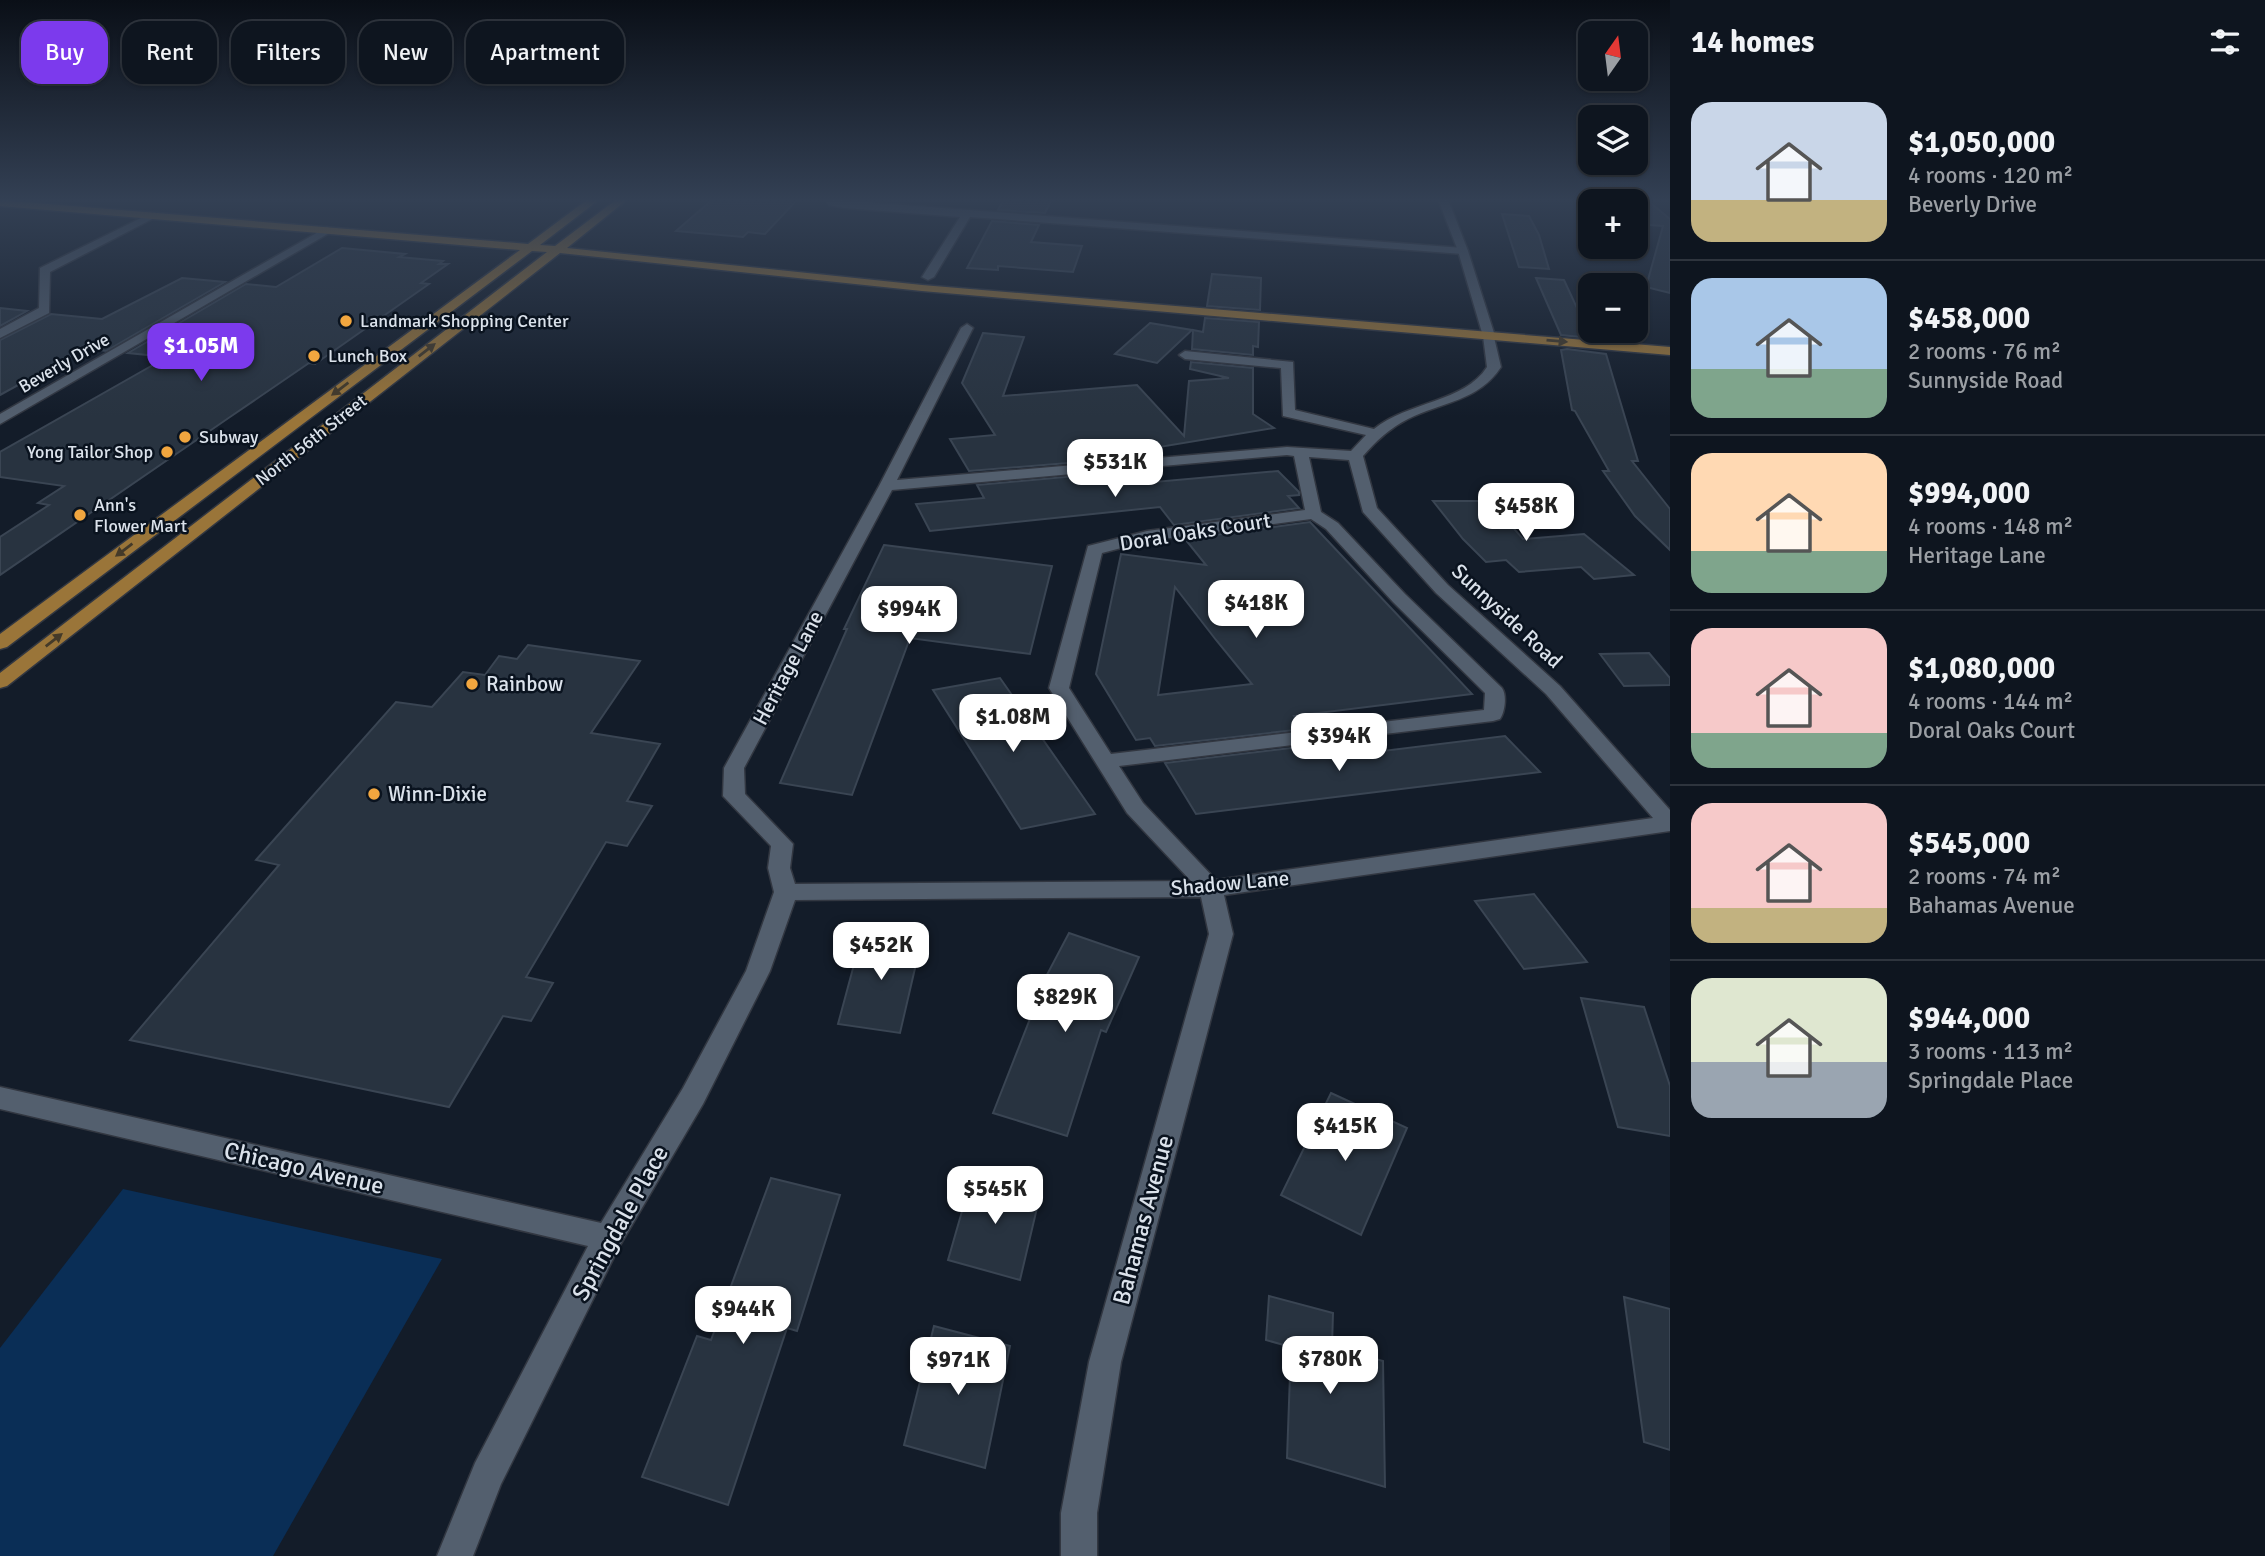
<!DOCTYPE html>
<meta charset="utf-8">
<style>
body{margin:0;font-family:Signika,sans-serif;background:#1c222c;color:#f1f3f6;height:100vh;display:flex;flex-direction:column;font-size:26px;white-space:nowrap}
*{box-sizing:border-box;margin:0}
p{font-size:23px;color:#9b9fa4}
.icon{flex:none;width:38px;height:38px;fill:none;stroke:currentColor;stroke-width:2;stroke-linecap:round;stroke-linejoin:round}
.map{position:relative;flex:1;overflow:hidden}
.side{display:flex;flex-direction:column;background:#0e151f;width:595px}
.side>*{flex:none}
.hud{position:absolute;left:21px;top:21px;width:665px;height:63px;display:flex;gap:14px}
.needle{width:46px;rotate:14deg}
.buttons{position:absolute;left:1578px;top:21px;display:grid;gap:14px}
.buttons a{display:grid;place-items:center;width:70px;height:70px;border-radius:14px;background:#0e151f;box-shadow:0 2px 5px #0004,0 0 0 2px #2e343d;font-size:35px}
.price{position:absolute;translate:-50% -60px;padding:0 16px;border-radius:14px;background:#fff;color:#222;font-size:23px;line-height:46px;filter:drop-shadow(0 2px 4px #0008)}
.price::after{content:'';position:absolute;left:50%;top:42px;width:21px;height:16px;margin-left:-10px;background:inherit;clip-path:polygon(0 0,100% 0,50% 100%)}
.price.on{background:#7c3aed;color:#fff}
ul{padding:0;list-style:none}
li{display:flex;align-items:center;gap:21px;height:175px;padding:0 21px}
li+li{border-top:2px solid #2e343d}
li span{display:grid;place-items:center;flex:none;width:196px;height:140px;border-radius:21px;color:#555}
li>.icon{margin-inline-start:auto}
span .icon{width:84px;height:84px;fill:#fffc;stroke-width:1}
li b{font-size:30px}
h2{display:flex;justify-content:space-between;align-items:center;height:84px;padding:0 21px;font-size:30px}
.tag{padding:0 24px;border-radius:21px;background:#0e151f;box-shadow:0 2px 5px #0004,0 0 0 2px #2e343d;font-size:24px;line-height:63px}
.tag.on{background:#7c3aed;color:#fff}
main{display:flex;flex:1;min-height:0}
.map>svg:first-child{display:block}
.water{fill:#0a2e56}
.building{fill:#283340;stroke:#3a4553;stroke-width:2;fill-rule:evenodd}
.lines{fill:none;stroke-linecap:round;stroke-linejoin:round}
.street-casing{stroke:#323741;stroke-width:3}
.secondary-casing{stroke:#323741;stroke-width:3}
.primary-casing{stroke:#323741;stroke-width:3}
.street{fill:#535f6e;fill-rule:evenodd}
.secondary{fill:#535f6e;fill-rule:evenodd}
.primary{fill:#9a7539;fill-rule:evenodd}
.oneway{fill:#443a29}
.poi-dot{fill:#f1a63f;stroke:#0a131f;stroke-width:2.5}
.labels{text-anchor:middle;stroke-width:5;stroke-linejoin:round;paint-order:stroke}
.far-poi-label{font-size:18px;fill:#dbe2eb;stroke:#0a131f;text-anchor:start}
.far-street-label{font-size:18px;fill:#dbe2eb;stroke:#0a131f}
.street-label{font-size:21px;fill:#dbe2eb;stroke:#0a131f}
.poi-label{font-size:21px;fill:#dbe2eb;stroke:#0a131f;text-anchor:start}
.near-street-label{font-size:24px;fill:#dbe2eb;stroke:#0a131f}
</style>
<main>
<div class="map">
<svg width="1670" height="1556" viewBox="0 0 1670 1556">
<rect width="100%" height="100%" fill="#131c29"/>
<path class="water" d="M123,1189l319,70 -169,297h-273v-208z"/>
<g class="building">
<path d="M713,199h85l-33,35 -17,-2 -5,5 -67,-6z"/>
<path d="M1004,199h48l-7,14 -47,-3z"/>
<path d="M1636,199h10l24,20v74l-24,-6 17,-61 -27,-2z"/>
<path d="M1502,214l27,2 10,19 10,34 -30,-2z"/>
<path d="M992,221l47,4 -8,17 51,4 -9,26 -75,-6v4l-31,-2z"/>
<path d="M342,248l63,6 -6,3 44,4 -4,3h9l-27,19 8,1 -114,80 -6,-1 -79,54 -230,158v-38l49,-32 -11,-2 26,-17 -64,-9v-25l167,-95 -39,-4 118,-69 30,3z"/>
<path d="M1212,274l49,4 -1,32 -53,-4z"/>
<path d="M182,278l43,4 -119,69 -21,-3 -85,47v-55l51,-26 51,5z"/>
<path d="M1536,278l28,2 27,58 -30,-3z"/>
<path d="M0,308l27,3 -27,15z"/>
<path d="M1205,318l54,4 -1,25 -5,-1v9l-61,-6 1,-19 10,2z"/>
<path d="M1150,323l42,7 -35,33 -42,-9z"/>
<path d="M983,333l41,4 -21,59 134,-11 47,51 5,-55 40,-3 -39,-9 1,-7 62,6v46l21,14 -157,26v5l-148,12 -19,-32 45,-4 -33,-52z"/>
<path d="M1567,349l39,5 32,107h-6l38,48v41l-35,-34 -32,-45h6l-34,-60 -3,-1 -11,-60z"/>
<path d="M1278,471l21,21v3l-11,1 11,12 -125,17 -14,-18 -230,24 -14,-27 68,-6 -7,-13 142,-13 2,13z"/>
<path d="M1433,501h57l33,38 61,-5 50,41 -40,4 -13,-12 -62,5 -13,-12 -20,2 -23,-23z"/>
<path d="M1310,522l162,172 -178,22 10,13 -149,17 -5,-8 -14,2 -40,-66 25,-120 85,11 -21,-26zM1175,587l41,53 36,44 -94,11z"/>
<path d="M884,545l168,21 -22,88 -120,-16 -58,157 -72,-12 67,-154h-3z"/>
<path d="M528,645l112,16 -49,72 69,11 -33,57 25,5 -25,40 -21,-4 -80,135 27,6 -22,38 -28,-5 -54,91 -319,-67 149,-175 -23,-5 140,-158 36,5 31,-35 22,3 14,-19 18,3z"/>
<path d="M1649,653l21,25v7l-46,1 -24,-32z"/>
<path d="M1000,678l95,136 -74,15 -88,-139z"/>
<path d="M1505,736l35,36 -344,42 -31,-51 151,-18 10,13z"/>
<path d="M1534,894l53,68 -63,7 -49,-68z"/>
<path d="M863,931l59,7 -22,95 -62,-9z"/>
<path d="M1069,933l70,24 -33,75 -5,-2 -34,106 -74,-23 42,-107 -4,-1z"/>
<path d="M1581,998l63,9 26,79v50l-52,-9z"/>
<path d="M1331,1093l76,35 -46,107 -80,-40z"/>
<path d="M973,1173l68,18 -21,89 -72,-20z"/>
<path d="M771,1178l69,17 -43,136 -10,-3 -59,177 -86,-28 55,-141 14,4z"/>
<path d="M1269,1296l64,17 -1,34 51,14 2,126 -98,-29 4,-111 -25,-7z"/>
<path d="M1624,1297l46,12v141l-26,-8z"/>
<path d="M934,1326l76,20 -25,122 -81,-23z"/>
</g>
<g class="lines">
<g class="street-casing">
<g id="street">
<path d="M825,199l638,49 5,3 -5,3 -493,-37 -36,60 -6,3 -6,-3 38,-60 -115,-9 -16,-3z"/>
<path d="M149,214l9,2 -108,56 -1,41 -49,25v-9l39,-21 1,-40z"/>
<path d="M327,227l5,3 -1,2 -331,192v-10z"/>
<path d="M967,324l6,4 -76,152 390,-33 64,4 15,-16 -83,-19 -2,-48 -96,-9 -6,-4 6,-4 108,11 2,48 79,19c33,-27 91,-27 113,-62l-4,-31 6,-4 4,1 8,34c-22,34 -59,35 -93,52 -18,9 -32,22 -45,37l14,52 71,77 112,101 110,124v21l-446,64 9,39 -112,428 -24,151v43h-36v-43l28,-151 120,-428 -8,-37 -406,3 -25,71 -67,133 -84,143 -118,237 -28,72h-36l38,-93 113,-217 -588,-137v-22l601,136 82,-135 63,-117 28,-79 -6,-24 3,-22 -48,-50 1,-28 155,-282 82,-158zM1287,455l7,1 11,54 -158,21 -59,15 -39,142 78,125 64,68 -396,3 -5,-16 3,-24 -48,-50 -1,-26 148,-278zM1309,457l40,3 14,52 73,81 110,101 107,124 -437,62 -73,-77 -24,-37 374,-45 7,-2c5,-7 7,-24 2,-31l-97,-94 -67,-71 -17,-11zM1311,519l15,10 67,73 92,91 -1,17 -373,44 -42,-66 33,-135 46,-12z"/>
</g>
</g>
<g class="secondary-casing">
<path id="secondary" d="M1438,199h10l20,52 27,85 -2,3 -4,1 -6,-4 -25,-85z"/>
</g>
<g class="primary-casing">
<path id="primary" d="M588,199h12l-60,46 15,1 62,-47h11l-61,49 355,37 748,62v8l-748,-64 -362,-38 -553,433 -7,2v-15l547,-421 -15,-1 -525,396 -7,2v-15l520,-384 -520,-44v-6l528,44z"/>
</g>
<use href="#street" class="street"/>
<use href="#secondary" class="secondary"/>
<use href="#primary" class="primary"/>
</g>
<defs><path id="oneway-solid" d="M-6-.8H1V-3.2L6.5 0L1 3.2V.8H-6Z" transform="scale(1.75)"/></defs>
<g class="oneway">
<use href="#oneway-solid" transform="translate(1557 341) rotate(5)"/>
<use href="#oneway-solid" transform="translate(427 350) rotate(-38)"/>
<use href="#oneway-solid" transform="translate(340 389) rotate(143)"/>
<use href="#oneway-solid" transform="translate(124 550) rotate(143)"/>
<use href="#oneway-solid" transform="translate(54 640) rotate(-38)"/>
</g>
<linearGradient id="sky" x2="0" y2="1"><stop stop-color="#0a0f17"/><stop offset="0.48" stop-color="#334054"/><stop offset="1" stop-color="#334054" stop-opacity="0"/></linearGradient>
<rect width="1670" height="417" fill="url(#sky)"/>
<g class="poi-dot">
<circle cx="346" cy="321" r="7"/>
<circle cx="314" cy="356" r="7"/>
<circle cx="185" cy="437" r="7"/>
<circle cx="167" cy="452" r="7"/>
<circle cx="80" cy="515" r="7"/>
<circle cx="472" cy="684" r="7"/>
<circle cx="374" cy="794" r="7"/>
</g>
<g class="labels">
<g class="far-poi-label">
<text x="360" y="327">Landmark Shopping Center</text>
<text x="328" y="362">Lunch Box</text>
<text x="199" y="443">Subway</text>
<text x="153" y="458" text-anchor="end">Yong Tailor Shop</text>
<text x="94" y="511">Ann's<tspan x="94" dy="21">Flower Mart</tspan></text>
</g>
<g class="far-street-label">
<text transform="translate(64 363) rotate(-30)" y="6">Beverly Drive</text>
<text transform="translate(311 440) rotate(-38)" y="6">North 56th Street</text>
</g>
<g class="street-label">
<text transform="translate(1195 532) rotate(-9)" y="7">Doral Oaks Court</text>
<text transform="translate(1507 616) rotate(43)" y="7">Sunnyside Road</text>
<text transform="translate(788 668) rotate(-62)" y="7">Heritage Lane</text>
<text transform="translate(1230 883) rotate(-5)" y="7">Shadow Lane</text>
</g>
<g class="poi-label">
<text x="486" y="691">Rainbow</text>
<text x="388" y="801">Winn-Dixie</text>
</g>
<g class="near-street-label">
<text transform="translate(304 1168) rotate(13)" y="8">Chicago Avenue</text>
<text transform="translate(1143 1220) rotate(-75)" y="8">Bahamas Avenue</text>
<text transform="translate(620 1223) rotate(-61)" y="8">Springdale Place</text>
</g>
</g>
</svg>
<div class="buttons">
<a><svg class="needle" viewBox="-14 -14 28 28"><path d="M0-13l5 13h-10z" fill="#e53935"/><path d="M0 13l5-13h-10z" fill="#9b9fa4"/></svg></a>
<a><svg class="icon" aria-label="layers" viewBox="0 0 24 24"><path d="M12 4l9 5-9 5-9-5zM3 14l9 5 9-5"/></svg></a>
<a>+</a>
<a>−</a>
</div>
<b class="price on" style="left:201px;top:383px">$1.05M</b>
<b class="price" style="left:1115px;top:499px">$531K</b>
<b class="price" style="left:1526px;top:543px">$458K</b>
<b class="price" style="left:1256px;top:640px">$418K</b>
<b class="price" style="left:909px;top:646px">$994K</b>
<b class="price" style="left:1013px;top:754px">$1.08M</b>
<b class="price" style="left:1339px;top:773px">$394K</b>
<b class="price" style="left:881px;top:982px">$452K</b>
<b class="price" style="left:1065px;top:1034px">$829K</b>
<b class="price" style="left:1345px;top:1163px">$415K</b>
<b class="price" style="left:995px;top:1226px">$545K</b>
<b class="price" style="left:743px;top:1346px">$944K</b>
<b class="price" style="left:1330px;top:1396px">$780K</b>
<b class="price" style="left:958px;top:1397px">$971K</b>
<div class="hud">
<a class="tag on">Buy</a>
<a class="tag">Rent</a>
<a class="tag">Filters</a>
<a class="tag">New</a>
<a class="tag">Apartment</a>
</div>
</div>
<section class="side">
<h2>14 homes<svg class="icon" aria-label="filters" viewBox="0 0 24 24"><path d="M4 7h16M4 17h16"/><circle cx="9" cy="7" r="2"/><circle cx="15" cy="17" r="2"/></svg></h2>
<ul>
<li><span style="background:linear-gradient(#c9d6e8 70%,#c2b280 0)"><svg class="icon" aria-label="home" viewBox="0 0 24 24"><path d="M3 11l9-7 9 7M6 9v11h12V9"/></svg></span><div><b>$1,050,000</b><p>4 rooms · 120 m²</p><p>Beverly Drive</p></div></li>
<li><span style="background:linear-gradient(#a9c7e8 65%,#7fa58c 0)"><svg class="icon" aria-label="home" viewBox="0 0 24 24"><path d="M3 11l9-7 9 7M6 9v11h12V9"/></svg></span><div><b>$458,000</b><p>2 rooms · 76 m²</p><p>Sunnyside Road</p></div></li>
<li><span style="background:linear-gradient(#ffd9b3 70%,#7fa58c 0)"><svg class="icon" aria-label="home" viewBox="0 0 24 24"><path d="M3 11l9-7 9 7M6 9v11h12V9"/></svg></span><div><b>$994,000</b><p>4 rooms · 148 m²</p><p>Heritage Lane</p></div></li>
<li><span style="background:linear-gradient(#f6c9c9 75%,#7fa58c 0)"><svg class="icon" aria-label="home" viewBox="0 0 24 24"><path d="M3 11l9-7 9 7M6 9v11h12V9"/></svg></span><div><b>$1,080,000</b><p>4 rooms · 144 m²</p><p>Doral Oaks Court</p></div></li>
<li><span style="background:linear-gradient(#f6c9c9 75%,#c2b280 0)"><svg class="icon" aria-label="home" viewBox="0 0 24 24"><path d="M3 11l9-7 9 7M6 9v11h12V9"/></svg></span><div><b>$545,000</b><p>2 rooms · 74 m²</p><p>Bahamas Avenue</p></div></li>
<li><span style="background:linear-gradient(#dfe7d0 60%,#9aa5b1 0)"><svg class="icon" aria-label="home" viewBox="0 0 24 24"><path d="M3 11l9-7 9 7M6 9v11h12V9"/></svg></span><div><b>$944,000</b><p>3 rooms · 113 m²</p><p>Springdale Place</p></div></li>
</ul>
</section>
</main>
